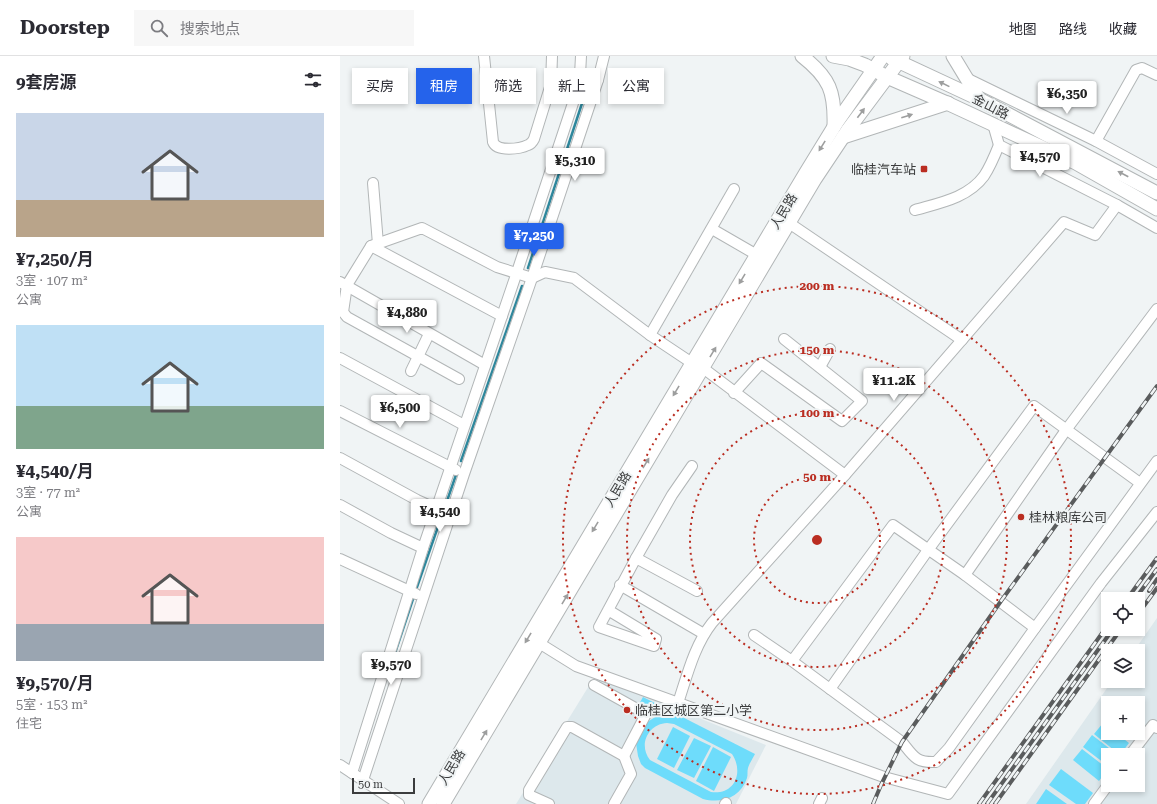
<!DOCTYPE html>
<html lang="zh">
<meta charset="utf-8">
<style>
body{margin:0;font-family:"Roboto Serif","Noto Sans SC",serif;background:#f7f7f7;color:#2b2b33;height:100vh;display:flex;flex-direction:column;font-size:15px;white-space:nowrap}
*{box-sizing:border-box;margin:0}
p{font-size:13px;color:#7c7c81}
.icon{flex:none;width:22px;height:22px;fill:none;stroke:currentColor;stroke-width:2;stroke-linecap:round;stroke-linejoin:round}
.map{position:relative;flex:1;overflow:hidden}
.sheet{display:flex;flex-direction:column;background:#fff;width:340px}
.sheet>*{flex:none}
.hud{position:absolute;left:12px;top:12px;width:380px;height:36px;display:flex;gap:8px}
.controls{position:absolute;left:761px;top:536px;display:grid;gap:8px}
.controls a{display:grid;place-items:center;width:44px;height:44px;border-radius:0px;background:#fff;box-shadow:0 2px 6px #0003;font-size:20px}
.scale{position:absolute;left:12px;bottom:10px;width:63px;box-sizing:border-box;padding-left:4px;border:2px solid #3b3c3d;border-top:0;font-size:11px;line-height:14px;white-space:nowrap;color:#3b3c3d;-webkit-text-stroke:3px #f0f4f5;paint-order:stroke}
.price{position:absolute;translate:-50% -34px;padding:0 9px;border-radius:4px;background:#fff;color:#222;font-size:13px;line-height:26px;filter:drop-shadow(0 1px 2px #0008)}
.price::after{content:'';position:absolute;left:50%;top:24px;width:12px;height:9px;margin-left:-6px;background:inherit;clip-path:polygon(0 0,100% 0,50% 100%)}
.price.on{background:#2563eb;color:#fff}
ul{padding:0;list-style:none}
li{display:grid;align-content:center;gap:8px;height:212px;padding:0 16px}
li span{display:grid;place-items:center;height:124px;border-radius:0px;color:#555}
li>.icon{margin-inline-start:auto}
span .icon{width:72px;height:72px;fill:#fffc;stroke-width:1}
li b{font-size:17px}
h2{display:flex;justify-content:space-between;align-items:center;height:48px;padding:0 16px;font-size:17px}
.chip{padding:0 14px;border-radius:0px;background:#fff;box-shadow:0 2px 6px #0003;font-size:14px;line-height:36px}
.chip.on{background:#2563eb;color:#fff}
header{display:flex;align-items:center;gap:24px;box-sizing:border-box;height:56px;padding:0 20px;background:#fff;border-bottom:1px solid #e1e1e2}
header strong{font-size:19px}
nav{display:flex;gap:22px;margin-inline-start:auto;font-size:14px}
.search{width:280px;height:36px;background:#f7f7f7;display:flex;align-items:center;gap:10px;box-sizing:border-box;padding:0 14px;border-radius:0px;color:#7c7c81;font-size:15px}
main{display:flex;flex:1;min-height:0}
.map>svg:first-child{display:block}
.built{fill:#dde8ec;fill-rule:evenodd}
.green{fill:#6edcfb;fill-rule:evenodd}
.lines{fill:none;stroke-linecap:round;stroke-linejoin:round}
.stream{stroke:#2e879c;stroke-width:2.5}
.minor-casing{stroke:#b2b6b7;stroke-width:12}
.major-casing{stroke:#b2b6b7;stroke-width:15}
.minor{stroke:#fff;stroke-width:10}
.major{stroke:#fff;stroke-width:13}
.rail-casing{stroke:#5a5c5d;stroke-width:4}
.rail{stroke:#f0f4f5;stroke-width:2.5;stroke-dasharray:8;stroke-linecap:butt}
.oneway{fill:#9d9e9e}
.ring{fill:none;stroke:#ba2d21;stroke-width:2;stroke-dasharray:2 4}
.poi-dot{fill:#ba2d21;stroke:#f0f4f5;stroke-width:1.5}
.labels{text-anchor:middle;stroke-width:4;stroke-linejoin:round;paint-order:stroke}
.street-label{font-size:13px;fill:#3b3c3d;stroke:#f0f4f5}
.poi-label{font-size:13px;fill:#3b3c3d;stroke:#f0f4f5;text-anchor:start}
.centre{fill:#ba2d21;stroke:#f0f4f5;stroke-width:2}
.ring-label{font-size:12px;text-anchor:middle;font-weight:bold;fill:#ba2d21;stroke:#f0f4f5;stroke-width:4;stroke-linejoin:round;paint-order:stroke}
</style>
<header>
<strong>Doorstep</strong>
<div class="search"><svg class="icon" aria-label="search" viewBox="0 0 24 24"><circle cx="10" cy="10" r="6"/><path d="M15 15l6 6"/></svg>搜索地点</div>
<nav><a>地图</a><a>路线</a><a>收藏</a></nav>
</header>
<main>
<section class="sheet">
<h2>9套房源<svg class="icon" aria-label="filters" viewBox="0 0 24 24"><path d="M4 7h16M4 17h16"/><circle cx="9" cy="7" r="2"/><circle cx="15" cy="17" r="2"/></svg></h2>
<ul>
<li><span style="background:linear-gradient(#c9d6e8 70%,#b9a48a 0)"><svg class="icon" aria-label="home" viewBox="0 0 24 24"><path d="M3 11l9-7 9 7M6 9v11h12V9"/></svg></span><div><b>¥7,250/月</b><p>3室 · 107 m²</p><p>公寓</p></div></li>
<li><span style="background:linear-gradient(#bfe0f5 65%,#7fa58c 0)"><svg class="icon" aria-label="home" viewBox="0 0 24 24"><path d="M3 11l9-7 9 7M6 9v11h12V9"/></svg></span><div><b>¥4,540/月</b><p>3室 · 77 m²</p><p>公寓</p></div></li>
<li><span style="background:linear-gradient(#f6c9c9 70%,#9aa5b1 0)"><svg class="icon" aria-label="home" viewBox="0 0 24 24"><path d="M3 11l9-7 9 7M6 9v11h12V9"/></svg></span><div><b>¥9,570/月</b><p>5室 · 153 m²</p><p>住宅</p></div></li>
</ul>
</section>
<div class="map">
<svg width="817" height="748" viewBox="0 0 817 748">
<rect width="100%" height="100%" fill="#f0f4f5"/>
<g class="built">
<path d="M817,562v186h-131l86,-123h26v-30h-4zM768,647h30v30h-30zM768,699h30v30h-30z"/>
<path d="M255,620l171,69 -30,59h-220z"/>
</g>
<g class="green">
<path d="M303,641l112,57c-2,4 -6,10 -7,14 -1,3 0,7 -1,10 -6,19 -25,26 -44,21l-58,-31 -4,-4 -3,-8 -2,-13 8,-19 13,-8 -19,-10zM327,667l7,1 58,30c12,18 3,41 -21,38l-61,-32c-12,-15 -2,-36 17,-37z"/>
<path d="M763,667l5,4v6h8l13,10 -9,12 -26,-21z"/>
<path d="M333,671l17,9 -16,32 -17,-9z"/>
<path d="M752,679l26,20h-10v11l-25,-19z"/>
<path d="M354,682l17,8 -17,32 -17,-8z"/>
<path d="M373,691l18,10 -17,34 -18,-10z"/>
<path d="M742,693l26,20 -9,12 -26,-21z"/>
<path d="M721,713l32,24 -8,11h-9l-27,-19z"/>
<path d="M706,733l21,15h-31z"/>
</g>
<g class="lines">
<g class="stream">
<path d="M188,212l61,-186"/>
<path d="M121,405l61,-175"/>
<path d="M77,531l39,-112"/>
<path d="M51,609l23,-69"/>
</g>
<g class="minor-casing">
<g id="minor">
<path d="M144,0l9,86c4,10 27,7 35,3 3,-1 5,-4 6,-6l17,-55 1,-28"/>
<path d="M240,19l1,-19"/>
<path d="M626,22l130,63 61,33"/>
<path d="M653,68l6,21 118,60"/>
<path d="M756,85l40,-71 6,-2 15,7"/>
<path d="M33,127l5,61"/>
<path d="M575,154c24,-7 53,-12 69,-34 6,-9 11,-21 15,-31"/>
<path d="M449,167l173,117"/>
<path d="M372,173l45,26"/>
<path d="M31,190l131,70"/>
<path d="M0,226l145,83"/>
<path d="M310,279l84,-146"/>
<path d="M0,302l124,67"/>
<path d="M480,311l10,-18"/>
<path d="M363,312l142,107"/>
<path d="M71,315l18,-37"/>
<path d="M119,323l-112,-62 -4,-5 4,-27 24,-39 51,-18 75,39 35,11 13,-6 29,6 76,57 42,28"/>
<path d="M394,337l27,-30 81,58 20,-20 -78,-62"/>
<path d="M0,355l116,59"/>
<path d="M0,402l77,42 20,9"/>
<path d="M0,449l51,28 32,15"/>
<path d="M296,502l36,-63 20,-29"/>
<path d="M0,503l76,35"/>
<path d="M625,519l101,-145 91,-121"/>
<path d="M280,529l84,49"/>
<path d="M268,554l48,29 -2,7 -55,-19 37,-69 61,33"/>
<path d="M695,572l122,-167"/>
<path d="M414,579l38,26 110,81c12,15 14,21 34,20l13,-14 86,-120 -70,-53 -72,-50 -101,136"/>
<path d="M199,587l37,23 308,111 64,17 153,-211 56,-71"/>
<path d="M254,629l52,29 -22,42"/>
<path d="M490,633l98,-139 106,-144 106,77"/>
<path d="M338,647c9,-27 16,-57 34,-80l133,-148 219,-253 31,13 22,-30 40,23"/>
<path d="M790,699l23,-30 4,3"/>
<path d="M0,709l59,39"/>
<path d="M12,717l71,-225 94,-276 62,-187 1,-10 18,5 6,-24"/>
<path d="M23,724l101,-306 68,-196 66,-198"/>
<path d="M209,748l-20,-9v-5l38,-63h5l52,29 7,18 -17,30"/>
<path d="M385,748l1,-1"/>
<path d="M479,748l3,-6"/>
<path d="M754,748l14,-19"/>
</g>
</g>
<g class="major-casing">
<g id="major">
<path d="M462,0c28,22 33,36 32,70"/>
<path d="M493,0l16,3 16,6 22,12 62,27 127,59 81,46"/>
<path d="M613,0l26,43"/>
<path d="M551,2l88,41 178,94"/>
<path d="M503,81l105,-34"/>
<path d="M89,748l376,-630 32,-52 46,-66"/>
<path d="M103,748l372,-625 32,-48 56,-75"/>
</g>
</g>
<use href="#minor" class="minor"/>
<use href="#major" class="major"/>
<g class="rail-casing">
<g id="rail">
<path d="M809,535l8,-12"/>
<path d="M787,543l30,-41"/>
<path d="M795,543l22,-30"/>
<path d="M798,558l19,-26"/>
<path d="M533,748l8,-19 21,-43 99,-141 156,-215"/>
<path d="M639,748l129,-179"/>
<path d="M647,748l126,-175"/>
<path d="M655,748l126,-175"/>
</g>
</g>
<use href="#rail" class="rail"/>
</g>
<defs><path id="oneway-solid" d="M-6-.8H1V-3.2L6.5 0L1 3.2V.8H-6Z"/></defs>
<g class="oneway">
<use href="#oneway-solid" transform="translate(604 28) rotate(-154)"/>
<use href="#oneway-solid" transform="translate(521 57) rotate(-53)"/>
<use href="#oneway-solid" transform="translate(567 60) rotate(-18)"/>
<use href="#oneway-solid" transform="translate(482 90) rotate(122)"/>
<use href="#oneway-solid" transform="translate(783 118) rotate(-152)"/>
<use href="#oneway-solid" transform="translate(402 223) rotate(121)"/>
<use href="#oneway-solid" transform="translate(373 296) rotate(-59)"/>
<use href="#oneway-solid" transform="translate(336 335) rotate(121)"/>
<use href="#oneway-solid" transform="translate(306 407) rotate(-59)"/>
<use href="#oneway-solid" transform="translate(255 471) rotate(121)"/>
<use href="#oneway-solid" transform="translate(225 543) rotate(-59)"/>
<use href="#oneway-solid" transform="translate(188 582) rotate(121)"/>
<use href="#oneway-solid" transform="translate(144 679) rotate(-59)"/>
</g>
<g class="ring">
<circle cx="477" cy="484" r="63"/>
<circle cx="477" cy="484" r="127"/>
<circle cx="477" cy="484" r="190"/>
<circle cx="477" cy="484" r="254"/>
</g>
<g class="poi-dot">
<rect x="580" y="109" width="8" height="8" rx="2"/>
<circle cx="681" cy="461" r="4"/>
<circle cx="287" cy="654" r="4"/>
</g>
<g class="labels">
<g class="street-label">
<text transform="translate(651 50) rotate(27)" y="5">金山路</text>
<text transform="translate(443 155) rotate(-59)" y="5">人民路</text>
<text transform="translate(277 433) rotate(-59)" y="5">人民路</text>
<text transform="translate(111 711) rotate(-59)" y="5">人民路</text>
</g>
<g class="poi-label">
<text x="576" y="118" text-anchor="end">临桂汽车站</text>
<text x="689" y="466">桂林粮库公司</text>
<text x="295" y="659">临桂区城区第二小学</text>
</g>
</g>
<circle cx="477" cy="484" r="6" class="centre"/>
<g class="ring-label">
<text x="477" y="234">200 m</text>
<text x="477" y="298">150 m</text>
<text x="477" y="361">100 m</text>
<text x="477" y="425">50 m</text>
</g>
</svg>
<div class="controls">
<a><svg class="icon" aria-label="locate" viewBox="0 0 24 24"><circle cx="12" cy="12" r="6"/><path d="M12 2v4M12 18v4M2 12h4M18 12h4"/></svg></a>
<a><svg class="icon" aria-label="layers" viewBox="0 0 24 24"><path d="M12 4l9 5-9 5-9-5zM3 14l9 5 9-5"/></svg></a>
<a>+</a>
<a>−</a>
</div>
<div class="scale">50 m</div>
<b class="price" style="left:727px;top:59px">¥6,350</b>
<b class="price" style="left:700px;top:122px">¥4,570</b>
<b class="price" style="left:235px;top:126px">¥5,310</b>
<b class="price on" style="left:194px;top:201px">¥7,250</b>
<b class="price" style="left:67px;top:278px">¥4,880</b>
<b class="price" style="left:554px;top:346px">¥11.2K</b>
<b class="price" style="left:60px;top:373px">¥6,500</b>
<b class="price" style="left:100px;top:477px">¥4,540</b>
<b class="price" style="left:51px;top:630px">¥9,570</b>
<div class="hud">
<a class="chip">买房</a>
<a class="chip on">租房</a>
<a class="chip">筛选</a>
<a class="chip">新上</a>
<a class="chip">公寓</a>
</div>
</div>
</main>
